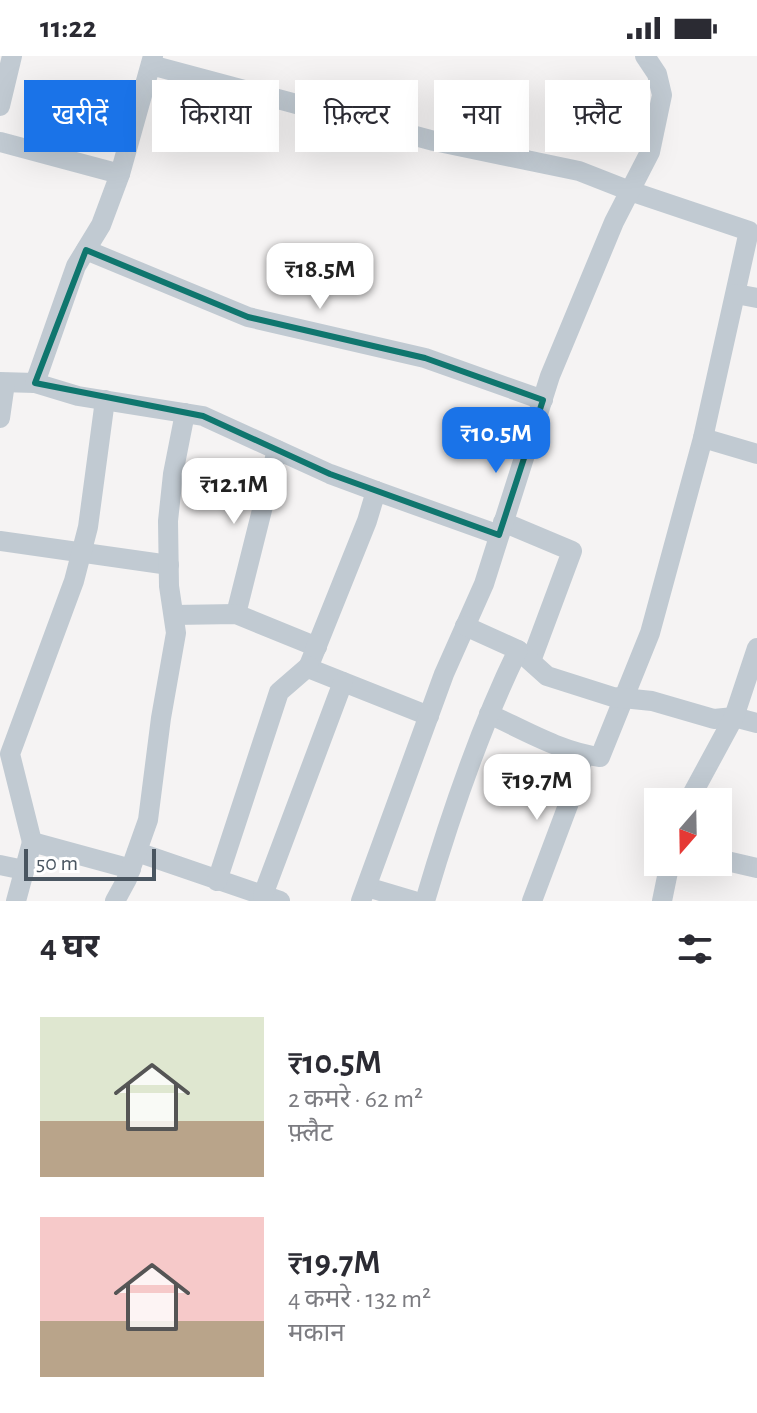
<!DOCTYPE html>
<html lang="hi">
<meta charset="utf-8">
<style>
body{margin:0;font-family:"Alegreya Sans","Noto Sans Devanagari",sans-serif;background:#f7f7f7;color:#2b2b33;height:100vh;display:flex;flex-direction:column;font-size:30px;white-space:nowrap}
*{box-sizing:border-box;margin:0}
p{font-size:26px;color:#7c7c81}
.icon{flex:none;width:44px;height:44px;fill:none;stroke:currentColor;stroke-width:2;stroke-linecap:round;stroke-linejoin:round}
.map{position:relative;height:845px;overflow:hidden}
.details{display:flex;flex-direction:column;background:#fff;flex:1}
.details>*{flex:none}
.banner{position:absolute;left:24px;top:24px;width:710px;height:72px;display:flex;gap:16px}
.needle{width:52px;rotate:200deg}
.buttons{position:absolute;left:644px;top:732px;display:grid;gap:16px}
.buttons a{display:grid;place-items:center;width:88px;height:88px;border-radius:0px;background:#fff;box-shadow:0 8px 32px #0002;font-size:40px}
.scale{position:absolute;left:24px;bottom:20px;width:132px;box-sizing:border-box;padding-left:8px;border:4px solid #4a5661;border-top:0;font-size:22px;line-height:28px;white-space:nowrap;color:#4a5661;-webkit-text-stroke:6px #fff;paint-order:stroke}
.price{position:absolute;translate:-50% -68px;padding:0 18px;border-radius:16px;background:#fff;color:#222;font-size:26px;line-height:52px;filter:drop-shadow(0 2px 4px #0008)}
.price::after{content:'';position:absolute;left:50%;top:48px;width:24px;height:18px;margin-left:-12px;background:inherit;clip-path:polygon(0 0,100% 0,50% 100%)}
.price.active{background:#1a73e8;color:#fff}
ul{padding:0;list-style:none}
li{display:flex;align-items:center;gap:24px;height:200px;padding:0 40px}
li span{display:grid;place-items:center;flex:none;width:224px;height:160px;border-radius:0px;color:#555}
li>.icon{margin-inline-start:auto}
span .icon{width:96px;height:96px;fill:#fffc;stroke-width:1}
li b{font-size:34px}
h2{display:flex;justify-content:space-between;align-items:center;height:96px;padding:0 40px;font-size:34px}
.pill{padding:0 28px;border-radius:0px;background:#fff;box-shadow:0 8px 32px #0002;font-size:28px;line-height:72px}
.pill.active{background:#1a73e8;color:#fff}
.status{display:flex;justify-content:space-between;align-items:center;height:56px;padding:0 40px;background:#fff;direction:ltr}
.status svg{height:22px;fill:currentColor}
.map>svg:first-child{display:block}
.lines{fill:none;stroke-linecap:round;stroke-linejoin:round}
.minor{stroke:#c1cad2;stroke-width:20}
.marked{fill:none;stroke:#0f766e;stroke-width:6;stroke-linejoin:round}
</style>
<div class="status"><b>11:22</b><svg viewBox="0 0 49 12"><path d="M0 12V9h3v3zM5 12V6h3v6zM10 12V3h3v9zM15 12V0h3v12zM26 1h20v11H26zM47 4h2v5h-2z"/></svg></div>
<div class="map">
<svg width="757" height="845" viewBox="0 0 757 845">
<rect width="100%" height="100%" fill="#f5f3f3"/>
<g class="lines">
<g class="minor">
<path d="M151,9l283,76 145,30 51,20 119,40 -46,207 -53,195 -50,124c-39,-5 -76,-27 -111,-43"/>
<path d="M0,50l12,-50"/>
<path d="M0,86l120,32"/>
<path d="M86,194l162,67 177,41 118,42"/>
<path d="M736,238l21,4"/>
<path d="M0,326l35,1 43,13 125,20 127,58 46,17"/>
<path d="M35,327l41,-117 25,-41 19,-51 33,-118"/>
<path d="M0,362l5,-35"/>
<path d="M703,382l54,16"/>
<path d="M503,466l69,29 -41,110"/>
<path d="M0,485l169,24"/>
<path d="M236,558l41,-164"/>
<path d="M174,559l62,-1 81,33"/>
<path d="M518,594l29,26 66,21 39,4 62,18 20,-2 23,6"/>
<path d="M429,660l-121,-48 59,-147 9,-30 123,44"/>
<path d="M688,746l46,-85 23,-69"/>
<path d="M32,786l-22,-88 64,-173 14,-54 17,-127"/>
<path d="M137,796l143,49"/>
<path d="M718,803l39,9"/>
<path d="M0,809l24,5"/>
<path d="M217,825l62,-189 30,-26"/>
<path d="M367,831l47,14"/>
<path d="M263,839l80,-213"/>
<path d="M16,845l16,-59 99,27"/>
<path d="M115,845l12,-22 21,-59 13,-102 15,-85 -7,-47 -1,-65 5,-47 12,-61"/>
<path d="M361,845l83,-227 40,-90 66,-208 64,-154 36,-70 12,-57 -5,-21 -12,-18"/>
<path d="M425,845c25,-85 54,-171 93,-251l-53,-24"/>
<path d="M532,845l47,-125 4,-21"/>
<path d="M662,845l8,-39"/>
</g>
</g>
<path class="marked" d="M86,194l162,67 177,41 118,42 -44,135 -169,-61 -127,-58 -168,-33z"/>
</svg>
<div class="buttons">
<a><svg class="needle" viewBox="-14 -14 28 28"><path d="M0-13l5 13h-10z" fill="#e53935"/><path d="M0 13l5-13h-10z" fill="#7c7c81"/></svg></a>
</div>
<div class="scale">50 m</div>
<b class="price" style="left:320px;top:255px">₹18.5M</b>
<b class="price active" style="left:496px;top:419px">₹10.5M</b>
<b class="price" style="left:234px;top:470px">₹12.1M</b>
<b class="price" style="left:537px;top:766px">₹19.7M</b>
<div class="banner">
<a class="pill active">खरीदें</a>
<a class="pill">किराया</a>
<a class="pill">फ़िल्टर</a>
<a class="pill">नया</a>
<a class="pill">फ़्लैट</a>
</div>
</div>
<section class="details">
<h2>4 घर<svg class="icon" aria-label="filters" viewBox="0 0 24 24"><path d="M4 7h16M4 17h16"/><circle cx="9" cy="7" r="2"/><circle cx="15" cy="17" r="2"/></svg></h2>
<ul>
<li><span style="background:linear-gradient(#dfe7d0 65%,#b9a48a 0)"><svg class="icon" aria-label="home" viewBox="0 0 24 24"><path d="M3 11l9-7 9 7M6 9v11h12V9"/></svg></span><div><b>₹10.5M</b><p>2 कमरे · 62 m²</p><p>फ़्लैट</p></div></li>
<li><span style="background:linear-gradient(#f6c9c9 65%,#b9a48a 0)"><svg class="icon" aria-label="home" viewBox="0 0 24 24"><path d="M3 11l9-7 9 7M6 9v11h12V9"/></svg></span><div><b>₹19.7M</b><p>4 कमरे · 132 m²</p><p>मकान</p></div></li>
</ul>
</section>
